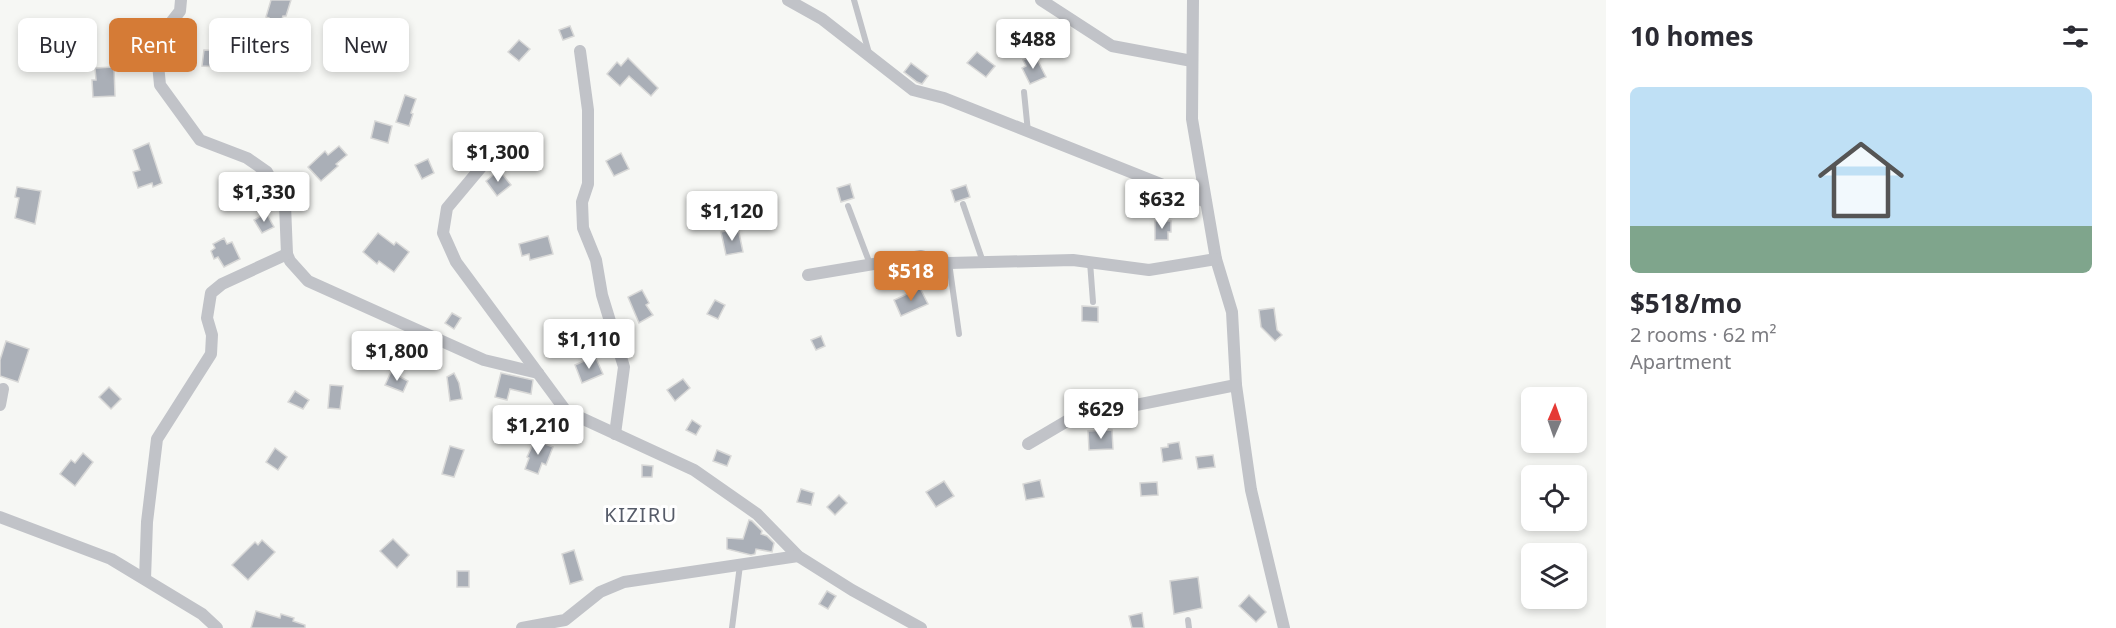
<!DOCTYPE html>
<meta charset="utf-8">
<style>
body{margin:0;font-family:"Noto Sans",sans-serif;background:#f7f7f7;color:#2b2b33;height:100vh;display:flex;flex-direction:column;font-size:22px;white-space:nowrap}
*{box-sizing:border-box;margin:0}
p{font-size:20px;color:#7c7c81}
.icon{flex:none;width:33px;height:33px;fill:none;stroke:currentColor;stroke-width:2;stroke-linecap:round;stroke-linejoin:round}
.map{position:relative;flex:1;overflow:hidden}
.panel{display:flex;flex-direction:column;background:#fff;width:510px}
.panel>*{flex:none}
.guide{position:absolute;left:18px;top:18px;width:570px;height:54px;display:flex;gap:12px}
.needle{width:39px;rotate:2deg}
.controls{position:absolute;left:1521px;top:387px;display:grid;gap:12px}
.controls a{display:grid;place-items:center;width:66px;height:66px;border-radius:9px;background:#fff;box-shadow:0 3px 9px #0003;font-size:30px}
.price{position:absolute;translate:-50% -51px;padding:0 14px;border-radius:6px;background:#fff;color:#222;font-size:20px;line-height:39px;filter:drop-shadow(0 2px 3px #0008)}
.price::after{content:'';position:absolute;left:50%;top:36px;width:18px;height:14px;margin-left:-9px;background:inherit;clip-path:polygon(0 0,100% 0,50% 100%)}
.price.current{background:#d57b36;color:#fff}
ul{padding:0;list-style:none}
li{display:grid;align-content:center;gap:12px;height:318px;padding:0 24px}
li span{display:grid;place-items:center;height:186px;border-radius:9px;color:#555}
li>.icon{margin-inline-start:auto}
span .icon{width:108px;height:108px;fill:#fffc;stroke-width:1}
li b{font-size:26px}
h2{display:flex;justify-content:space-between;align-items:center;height:72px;padding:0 24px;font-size:26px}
.chip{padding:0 21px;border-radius:9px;background:#fff;box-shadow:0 3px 9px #0003;font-size:21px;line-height:54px}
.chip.current{background:#d57b36;color:#fff}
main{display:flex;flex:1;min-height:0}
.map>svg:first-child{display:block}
.building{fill:#aaafb7;stroke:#d8d8d7;stroke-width:1.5}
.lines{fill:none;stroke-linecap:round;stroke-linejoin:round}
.service{stroke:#c1c3c8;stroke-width:6}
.minor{stroke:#c1c3c8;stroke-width:12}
.labels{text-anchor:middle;stroke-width:6;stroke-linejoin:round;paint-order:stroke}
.quarter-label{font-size:20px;letter-spacing:1.5px;fill:#565c69;stroke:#fff}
</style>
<main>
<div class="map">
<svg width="1606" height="628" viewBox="0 0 1606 628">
<rect width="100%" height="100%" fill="#f6f7f4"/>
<g class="building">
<path d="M271,0h20l-5,16h-3l-3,9 -12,-3 1,-4 -3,-1z"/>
<path d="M570,26l4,10 -11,4 -4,-10z"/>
<path d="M519,40l11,9 -11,12 -11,-9z"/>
<path d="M204,50l16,1 -2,16 -16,-1z"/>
<path d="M977,52l18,14 -9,11 -19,-14z"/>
<path d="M1035,55l11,22 -16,7 -8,-16 4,-2 -3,-6z"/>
<path d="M628,58l30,30 -7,8 -22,-20 -9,10 -13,-12 10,-12 4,4z"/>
<path d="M911,63l17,13 -6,8 -5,-2 -13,-10z"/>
<path d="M114,67l1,29 -22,1 -1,-17h4l-1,-12z"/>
<path d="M405,95l11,4 -5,14 2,1 -4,12 -13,-4z"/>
<path d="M375,121l17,5 -4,17 -17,-5z"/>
<path d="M510,133l9,10 -7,6 2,2 -12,14 -15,-13 13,-14 2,2z"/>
<path d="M482,137l4,13 -12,3 -3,-12z"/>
<path d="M149,143l13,40 -9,4 -1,-4 -14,5 -5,-16 7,-2 -7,-20z"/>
<path d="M339,146l8,9 -11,9 2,2 -17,15 -13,-14 17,-16 3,4z"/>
<path d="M621,153l8,16 -15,7 -8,-15z"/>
<path d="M428,159l6,14 -12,6 -7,-14z"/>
<path d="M499,170l12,15 -14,11 -11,-15z"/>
<path d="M850,184l4,14 -13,4 -4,-14z"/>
<path d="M966,185l4,12 -15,5 -4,-12z"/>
<path d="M17,187l24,4 -6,33 -20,-6 4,-20 -4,-1z"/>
<path d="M266,213l8,14 -12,6 -8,-13z"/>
<path d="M1155,221h16v11h-3v8h-13z"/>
<path d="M738,228l5,24 -17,3 -5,-23z"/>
<path d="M378,233l16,12 2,-3 13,10 -15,20 -15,-11 -2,3 -14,-12z"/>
<path d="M548,236l5,18 -23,6 -1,-6 -7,2 -3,-12z"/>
<path d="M224,238l3,6 5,-2 8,17 -16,8 -6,-10 -4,2 -3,-8 4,-3 -2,-4z"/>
<path d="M920,288l8,16 -27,12 -7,-16z"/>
<path d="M642,290l7,13 -3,2 7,10 -14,8 -11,-26z"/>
<path d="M715,300l10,5 -7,14 -11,-5z"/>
<path d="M1082,306l16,1v15l-16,-1z"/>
<path d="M1274,308l3,22 5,5 -7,6 -14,-14 -2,-17z"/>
<path d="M452,313l9,5 -7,11 -9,-6z"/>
<path d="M821,336l4,10 -9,4 -5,-10z"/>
<path d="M6,341l23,8 -11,33 -18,-6v-16z"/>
<path d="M595,356l8,18 -21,9 -7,-18z"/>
<path d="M391,372l17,9 -5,11 -18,-7z"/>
<path d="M454,373l5,10 3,16 -12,2 -3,-24z"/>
<path d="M501,373l32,7 -2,14 -21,-5 -3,11 -12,-3z"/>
<path d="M683,379l7,9 -15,13 -8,-11z"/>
<path d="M330,385l13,1 -3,23 -12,-1z"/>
<path d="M109,387l12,12 -10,10 -12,-12z"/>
<path d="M295,391l14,9 -6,9 -15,-7z"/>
<path d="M692,420l9,6 -5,9 -10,-5z"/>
<path d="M1112,430l1,19 -24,1 -1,-19z"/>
<path d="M535,440l18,7 -7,18 -4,-2 -4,11 -13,-5 4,-11 -2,-1z"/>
<path d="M1179,442l3,17 -19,3 -2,-14 7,-1v-3z"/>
<path d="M450,446l14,4 -10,27 -12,-3z"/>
<path d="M275,448l12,9 -9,13 -12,-8z"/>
<path d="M717,450l14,6 -4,10 -14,-5z"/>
<path d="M83,453l10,9 -18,24 -15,-12 11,-14 4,3z"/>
<path d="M1213,455l2,12 -17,2 -2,-12z"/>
<path d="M642,465l11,1 -1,11h-10z"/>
<path d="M1040,480l4,17 -18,3 -3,-16z"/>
<path d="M944,481l10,15 -18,11 -10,-15z"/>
<path d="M1157,482l1,13 -17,1 -1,-13z"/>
<path d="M801,489l13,4 -3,12 -14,-3z"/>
<path d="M839,495l8,8 -12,12 -8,-8z"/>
<path d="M749,520l3,1 10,10 -1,3 6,2 7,7 -2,9 -16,-3 -1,5 -4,1 -24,-6v-11l16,1z"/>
<path d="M393,539l16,16 -12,13 -17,-17z"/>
<path d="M262,540l13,12 -27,28 -16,-15 23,-23 3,3z"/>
<path d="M574,550l9,30 -13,4 -8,-30z"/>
<rect x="457" y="571" width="12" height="16"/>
<path d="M1198,577l4,31 -28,6 -4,-33z"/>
<path d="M827,591l9,5 -8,13 -9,-5z"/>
<path d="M1249,595l17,17 -10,10 -17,-16z"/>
<path d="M256,611l24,7 1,-4 13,4 -1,3 12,4v3h-54z"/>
<path d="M1142,613l2,15h-12l-3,-12z"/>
</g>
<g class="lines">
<g class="service">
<path d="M854,0l15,53"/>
<path d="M1024,92l4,40"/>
<path d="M963,204l20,58"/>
<path d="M848,206l22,58"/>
<path d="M1090,262l3,40"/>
<path d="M949,263l10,71"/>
<path d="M1188,620l1,8"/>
<path d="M732,628l8,-63"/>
</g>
<g class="minor">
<path d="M181,0l-1,11 -18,23 -4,30 2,21 40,55 47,18 20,14 18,33 2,49 3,7 18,20 176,79 54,13"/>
<path d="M788,0l34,19 91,71 31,8 262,104"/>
<path d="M1041,0l71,46 80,15"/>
<path d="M1193,0l-1,119 24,140 16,53 4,73 15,105 33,138"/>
<path d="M580,51l8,59v74l-6,18 1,26 13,32 6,35 22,72 -9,67"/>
<path d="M483,165l-36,43 -4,25 13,29 110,149 128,59 63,44 41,42 54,34 69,38"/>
<path d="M808,275l113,-19 28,7 124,-3 76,10 67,-11"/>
<path d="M0,405l3,-16"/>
<path d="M1028,444l39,-23 34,-9 135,-27"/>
<path d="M0,517l111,42 91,55 15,14"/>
<path d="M145,579l2,-57 10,-83 54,-85 1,-19 -5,-17 4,-25 11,-9 65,-30"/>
<path d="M522,628l43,-8 35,-28 24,-10 174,-26"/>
</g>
</g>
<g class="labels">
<g class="quarter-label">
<text x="641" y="522">KIZIRU</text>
</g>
</g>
</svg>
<div class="controls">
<a><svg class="needle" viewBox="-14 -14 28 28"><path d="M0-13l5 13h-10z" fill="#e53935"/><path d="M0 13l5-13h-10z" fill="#7c7c81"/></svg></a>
<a><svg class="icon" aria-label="locate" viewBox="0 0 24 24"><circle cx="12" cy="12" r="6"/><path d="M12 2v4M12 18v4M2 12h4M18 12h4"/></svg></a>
<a><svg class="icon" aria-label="layers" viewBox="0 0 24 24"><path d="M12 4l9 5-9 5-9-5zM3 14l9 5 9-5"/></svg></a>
</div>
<b class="price" style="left:1033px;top:70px">$488</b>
<b class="price" style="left:498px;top:183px">$1,300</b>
<b class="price" style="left:264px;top:223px">$1,330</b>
<b class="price" style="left:1162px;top:230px">$632</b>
<b class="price" style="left:732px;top:242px">$1,120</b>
<b class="price current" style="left:911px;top:302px">$518</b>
<b class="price" style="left:589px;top:370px">$1,110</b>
<b class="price" style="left:397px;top:382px">$1,800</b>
<b class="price" style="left:1101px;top:440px">$629</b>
<b class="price" style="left:538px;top:456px">$1,210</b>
<div class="guide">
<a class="chip">Buy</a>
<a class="chip current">Rent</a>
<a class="chip">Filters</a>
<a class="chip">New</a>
</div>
</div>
<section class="panel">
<h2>10 homes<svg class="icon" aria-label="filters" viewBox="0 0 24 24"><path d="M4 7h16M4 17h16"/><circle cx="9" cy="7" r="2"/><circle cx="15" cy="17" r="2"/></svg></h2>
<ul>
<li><span style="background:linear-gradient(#bfe0f5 75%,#7fa58c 0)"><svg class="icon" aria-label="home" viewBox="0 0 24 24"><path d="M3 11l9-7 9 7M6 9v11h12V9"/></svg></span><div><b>$518/mo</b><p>2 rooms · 62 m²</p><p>Apartment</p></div></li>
</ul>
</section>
</main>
